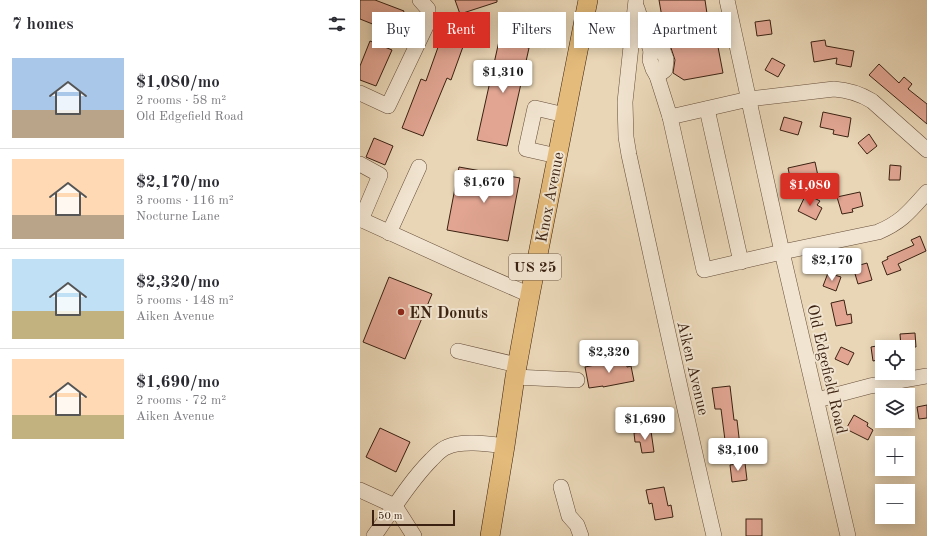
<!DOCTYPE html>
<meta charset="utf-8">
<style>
body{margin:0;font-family:"Old Standard TT",serif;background:#f7f7f7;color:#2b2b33;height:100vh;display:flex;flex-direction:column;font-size:15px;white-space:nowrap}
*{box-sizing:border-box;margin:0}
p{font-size:13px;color:#7c7c81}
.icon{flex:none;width:22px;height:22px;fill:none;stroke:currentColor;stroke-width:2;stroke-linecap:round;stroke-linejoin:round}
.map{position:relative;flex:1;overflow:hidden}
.details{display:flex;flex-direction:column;background:#fff;width:360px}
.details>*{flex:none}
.banner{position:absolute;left:12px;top:12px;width:380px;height:36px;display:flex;gap:8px}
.controls{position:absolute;left:515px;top:340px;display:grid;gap:8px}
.controls a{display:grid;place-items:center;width:40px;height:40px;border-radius:0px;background:#fff;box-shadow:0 2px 10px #0003;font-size:20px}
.scale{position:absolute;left:12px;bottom:10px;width:83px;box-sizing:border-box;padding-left:4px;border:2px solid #3a2111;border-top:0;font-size:11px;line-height:14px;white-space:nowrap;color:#3a2111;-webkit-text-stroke:3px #f1e4d0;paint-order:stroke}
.price{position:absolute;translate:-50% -34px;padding:0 9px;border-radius:4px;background:#fff;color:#222;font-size:13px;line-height:26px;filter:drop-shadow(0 1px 2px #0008)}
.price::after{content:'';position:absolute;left:50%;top:24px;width:12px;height:9px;margin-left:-6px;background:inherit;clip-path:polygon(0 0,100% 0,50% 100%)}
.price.current{background:#d93025;color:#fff}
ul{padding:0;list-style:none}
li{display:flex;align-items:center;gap:12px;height:100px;padding:0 12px}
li+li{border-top:1px solid #e1e1e2}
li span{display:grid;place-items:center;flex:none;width:112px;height:80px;border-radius:0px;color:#555}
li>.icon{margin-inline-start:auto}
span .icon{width:48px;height:48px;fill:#fffc;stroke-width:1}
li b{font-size:17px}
h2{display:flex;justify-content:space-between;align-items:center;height:48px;padding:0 12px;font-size:17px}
.tag{padding:0 14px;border-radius:0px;background:#fff;box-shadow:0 2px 10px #0003;font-size:14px;line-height:36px}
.tag.current{background:#d93025;color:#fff}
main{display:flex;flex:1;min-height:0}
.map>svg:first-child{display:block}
.building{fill:#e1a592;stroke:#3a2111}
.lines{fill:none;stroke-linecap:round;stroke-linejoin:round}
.minor-casing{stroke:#664e3a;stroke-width:16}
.major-casing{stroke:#3a2111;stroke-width:20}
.minor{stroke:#f1e4d0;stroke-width:15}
.major{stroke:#e4bb7b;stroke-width:19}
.poi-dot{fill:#8f2418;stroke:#f1e4d0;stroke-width:1.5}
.labels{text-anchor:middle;stroke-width:4;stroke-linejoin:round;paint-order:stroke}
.shield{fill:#f1e4d0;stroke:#715c4a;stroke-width:1}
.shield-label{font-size:15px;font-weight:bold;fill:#3a2111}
.street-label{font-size:16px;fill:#3a2111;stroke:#f1e4d0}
.poi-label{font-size:16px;font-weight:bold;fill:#3a2111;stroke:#f1e4d0;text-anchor:start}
</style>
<main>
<section class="details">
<h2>7 homes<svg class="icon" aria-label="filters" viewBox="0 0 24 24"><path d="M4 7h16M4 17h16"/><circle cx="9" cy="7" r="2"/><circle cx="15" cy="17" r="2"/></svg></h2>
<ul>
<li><span style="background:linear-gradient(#a9c7e8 65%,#b9a48a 0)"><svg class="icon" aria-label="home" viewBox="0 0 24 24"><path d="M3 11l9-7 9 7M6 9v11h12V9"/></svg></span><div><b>$1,080/mo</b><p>2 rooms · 58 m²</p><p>Old Edgefield Road</p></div></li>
<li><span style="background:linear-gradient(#ffd9b3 70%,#b9a48a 0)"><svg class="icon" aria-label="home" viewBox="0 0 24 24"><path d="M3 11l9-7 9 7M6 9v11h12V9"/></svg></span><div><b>$2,170/mo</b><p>3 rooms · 116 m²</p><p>Nocturne Lane</p></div></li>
<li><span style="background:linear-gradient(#bfe0f5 65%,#c2b280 0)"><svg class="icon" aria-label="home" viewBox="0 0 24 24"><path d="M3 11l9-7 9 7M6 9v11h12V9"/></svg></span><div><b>$2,320/mo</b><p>5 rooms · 148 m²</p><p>Aiken Avenue</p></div></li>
<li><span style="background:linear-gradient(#ffd9b3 70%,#c2b280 0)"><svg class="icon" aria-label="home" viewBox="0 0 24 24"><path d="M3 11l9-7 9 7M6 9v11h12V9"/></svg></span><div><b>$1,690/mo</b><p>2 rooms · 72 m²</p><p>Aiken Avenue</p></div></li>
</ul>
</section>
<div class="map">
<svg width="567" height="536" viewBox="0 0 567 536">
<rect width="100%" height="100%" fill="#e9d6b6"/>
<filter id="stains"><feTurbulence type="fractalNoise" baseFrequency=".005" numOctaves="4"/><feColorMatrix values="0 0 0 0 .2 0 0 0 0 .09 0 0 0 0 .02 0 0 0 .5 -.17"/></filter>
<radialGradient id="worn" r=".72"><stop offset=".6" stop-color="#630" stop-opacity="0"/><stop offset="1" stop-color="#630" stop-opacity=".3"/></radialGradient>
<g class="building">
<path d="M0,0h15l29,11 -9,22 -35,-14z"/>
<path d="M95,0h42v2l-37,12z"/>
<path d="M299,0h46l4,27 5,-1 9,47 -39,7 -11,-7 2,-13 -4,-12 -3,-5 -8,-1v-17l3,-2z"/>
<path d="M410,20l2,14 -15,2 -2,-14z"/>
<path d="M87,22l22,8 -18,50 -4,-2 -24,58 -21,-8 19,-49 5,2z"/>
<path d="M465,40l1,6 28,5 -3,16 -15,-3 1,-6 -23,4 -3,-20z"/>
<path d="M10,41l22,9 -16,36 -16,-6v-14z"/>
<path d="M139,41l30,7 -22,98 -30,-6z"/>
<path d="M412,58l13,7 -7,12 -13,-7z"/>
<path d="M519,64l20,19 5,-6 8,7 -4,5 19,15v20l-58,-49z"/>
<path d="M463,112l28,6 -3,19 -15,-3 1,-4 -14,-3z"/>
<path d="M424,117l18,5 -4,13 -18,-5z"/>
<path d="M509,134l8,12 -10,8 -9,-11z"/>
<path d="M14,138l19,8 -8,19 -19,-8z"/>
<path d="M455,162l3,14 -27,6 -3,-14z"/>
<path d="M530,165l11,1 -1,14h-11z"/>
<path d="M99,167l61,11 -12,63 -61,-11z"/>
<path d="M500,192l3,14 -11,3 1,3 -11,2 -5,-17z"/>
<path d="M446,194l14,7 -3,4 5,3 -6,12 -18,-9z"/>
<path d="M560,236l6,15 -28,13 3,6 -14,5 -5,-13 6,-3 -1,-2 27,-12 -3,-5z"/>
<path d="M507,263l5,17 -14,4 -5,-17z"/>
<path d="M468,273l13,4 -5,14 -13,-5z"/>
<path d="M29,277l43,17 -27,65 -42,-17z"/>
<path d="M484,300l3,15 4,-1 1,9 -16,3 -5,-23z"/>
<path d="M555,333l1,14h-15l-1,-13z"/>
<path d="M522,345v14l-9,2 -2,-14z"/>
<path d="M481,347l13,6 -6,12 -13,-6z"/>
<path d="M266,359l1,8 4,-1 3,15 -31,6v-1l-14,2 -4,-21z"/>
<path d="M370,386l4,34h3l3,26 -14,2 -5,-39h-6l-3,-21z"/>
<path d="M567,405v13l-8,1 -2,-12z"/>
<path d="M494,415l14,8 -1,3 6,4 -5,10 -22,-11z"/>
<path d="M20,428l30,14 -14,30 -30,-15z"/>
<path d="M291,431l3,21 -12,1 -2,-11h-5l-1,-9z"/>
<path d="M385,463l2,17 -15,2 -2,-17z"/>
<path d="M304,487l4,19 3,-1 2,12 -18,3 -3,-17 -3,1 -3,-14z"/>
<rect x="386" y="519" width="16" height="17"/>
</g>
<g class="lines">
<g class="minor-casing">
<g id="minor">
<path d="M276,0l-11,102 1,35 3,18c28,127 55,254 85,381"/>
<path d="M367,0l55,252 66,284"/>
<path d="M277,8l14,43 -1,9 3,9 4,7 13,41"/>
<path d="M291,51h12l3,8 -1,11 -8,6"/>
<path d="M0,93l28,13 40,-84v-13l-8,-9"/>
<path d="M347,109l34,153"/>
<path d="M567,150l-55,-49c-13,-8 -24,-11 -38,-12l-85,10 -79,18 34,153 78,-18 96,-20c24,-10 32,-21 49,-40"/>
<path d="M197,156l-31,-7 9,-41 30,7"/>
<path d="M0,164l20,11 -19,45"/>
<path d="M0,219l101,46 69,30"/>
<path d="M29,233l30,-66"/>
<path d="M98,351l59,14"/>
<path d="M155,377l62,3"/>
<path d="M457,400l53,-14 57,-10"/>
<path d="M201,487l8,29 8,9 4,11"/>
<path d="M0,490l35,16 19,30"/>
<path d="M14,536c18,-25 35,-54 57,-76 5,-5 10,-11 16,-13 15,-7 42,-3 58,-1"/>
</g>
</g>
<g class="major-casing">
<path id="major" d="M130,536l15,-90 10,-69 15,-82 58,-295"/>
</g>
<use href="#minor" class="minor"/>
<use href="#major" class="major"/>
</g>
<circle class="poi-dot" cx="41" cy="312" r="4"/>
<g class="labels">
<rect class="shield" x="149" y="254" width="52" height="26" rx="3"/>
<g class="shield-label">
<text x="175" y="272">US 25</text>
</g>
<g class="street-label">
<text transform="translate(189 197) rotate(-79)" y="6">Knox Avenue</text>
<text transform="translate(334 368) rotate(77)" y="6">Aiken Avenue</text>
<text transform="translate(468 369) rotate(77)" y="6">Old Edgefield Road</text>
</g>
<g class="poi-label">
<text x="49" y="318">EN Donuts</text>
</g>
</g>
<rect width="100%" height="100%" filter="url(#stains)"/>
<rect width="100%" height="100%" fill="url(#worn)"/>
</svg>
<div class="controls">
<a><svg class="icon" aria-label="locate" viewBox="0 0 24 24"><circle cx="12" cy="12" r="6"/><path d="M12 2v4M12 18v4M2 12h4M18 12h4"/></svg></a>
<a><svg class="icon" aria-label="layers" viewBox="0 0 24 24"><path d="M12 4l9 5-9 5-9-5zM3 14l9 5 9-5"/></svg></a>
<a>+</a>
<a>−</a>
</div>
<div class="scale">50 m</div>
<b class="price" style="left:143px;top:94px">$1,310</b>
<b class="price" style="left:124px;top:204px">$1,670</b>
<b class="price current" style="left:450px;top:207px">$1,080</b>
<b class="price" style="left:472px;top:282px">$2,170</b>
<b class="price" style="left:249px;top:374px">$2,320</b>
<b class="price" style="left:285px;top:441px">$1,690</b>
<b class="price" style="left:378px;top:472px">$3,100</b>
<div class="banner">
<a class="tag">Buy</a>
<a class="tag current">Rent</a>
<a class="tag">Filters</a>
<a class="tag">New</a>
<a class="tag">Apartment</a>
</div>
</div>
</main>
